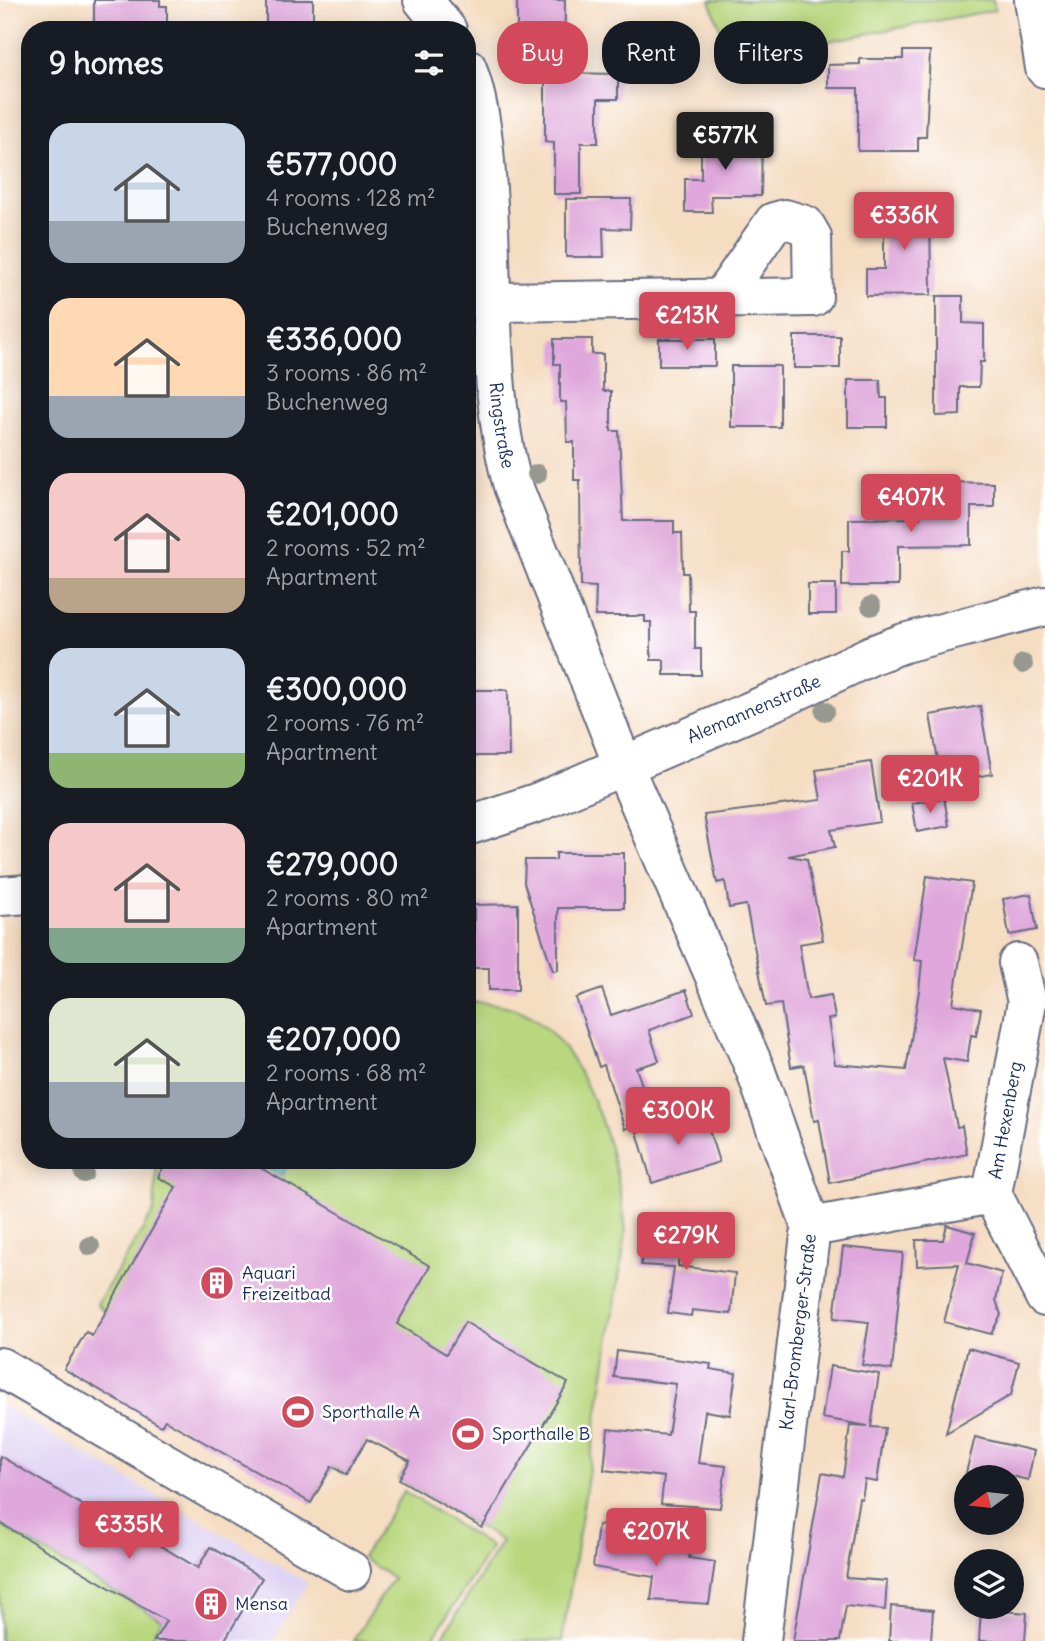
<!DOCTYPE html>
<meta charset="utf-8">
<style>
body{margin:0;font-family:Delius,sans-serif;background:#20242c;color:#f1f3f6;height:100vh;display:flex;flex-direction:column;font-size:26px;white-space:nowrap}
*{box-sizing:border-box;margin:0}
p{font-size:23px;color:#9ea1a6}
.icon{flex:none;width:38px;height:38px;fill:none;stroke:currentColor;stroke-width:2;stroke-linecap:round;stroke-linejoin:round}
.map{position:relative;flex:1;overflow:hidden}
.side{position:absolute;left:21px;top:21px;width:455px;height:1148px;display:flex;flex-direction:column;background:#171b24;border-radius:28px;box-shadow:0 4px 18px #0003}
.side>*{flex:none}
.hud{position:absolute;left:497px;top:21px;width:443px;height:63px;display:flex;gap:14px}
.needle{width:46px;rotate:255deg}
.controls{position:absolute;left:954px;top:1465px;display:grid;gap:14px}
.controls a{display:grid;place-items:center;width:70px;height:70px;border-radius:50%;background:#171b24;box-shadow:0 4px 18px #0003;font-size:35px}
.price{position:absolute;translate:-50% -60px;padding:0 16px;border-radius:7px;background:#d1495b;color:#fff;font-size:23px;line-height:46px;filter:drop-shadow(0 2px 4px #0008)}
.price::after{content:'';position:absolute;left:50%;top:42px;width:21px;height:16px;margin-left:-10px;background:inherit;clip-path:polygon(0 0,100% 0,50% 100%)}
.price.active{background:#222;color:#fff}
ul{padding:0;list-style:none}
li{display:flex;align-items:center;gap:21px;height:175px;padding:0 28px}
li span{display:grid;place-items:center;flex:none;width:196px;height:140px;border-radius:21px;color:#555}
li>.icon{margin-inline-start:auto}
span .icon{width:84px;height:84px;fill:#fffc;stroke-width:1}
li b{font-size:30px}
h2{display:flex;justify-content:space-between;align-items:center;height:84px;padding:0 28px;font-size:30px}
.pill{padding:0 24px;border-radius:28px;background:#171b24;box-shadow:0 4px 18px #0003;font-size:24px;line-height:63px}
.pill.active{background:#d1495b;color:#fff}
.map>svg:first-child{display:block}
.built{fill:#e0d4f4}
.green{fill:#b9d77e;stroke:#6a836e;stroke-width:2}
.water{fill:#62c4e0;stroke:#3e7a9f;stroke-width:2}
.building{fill:#dfa7db}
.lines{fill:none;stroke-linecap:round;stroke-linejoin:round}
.minor-casing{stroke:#676c81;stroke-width:42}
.major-casing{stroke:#676c81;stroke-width:42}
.minor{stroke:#fff;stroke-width:38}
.major{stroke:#fff;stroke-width:38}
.tree{fill:#979990}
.labels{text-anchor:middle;stroke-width:5;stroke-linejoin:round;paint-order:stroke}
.street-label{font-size:18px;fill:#1b2f5e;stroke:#fff}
.poi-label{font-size:18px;fill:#1b2f5e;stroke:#fff;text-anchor:start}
</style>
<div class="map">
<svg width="1045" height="1641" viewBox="0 0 1045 1641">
<rect width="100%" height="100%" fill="#fff"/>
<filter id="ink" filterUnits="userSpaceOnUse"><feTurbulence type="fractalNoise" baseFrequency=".0143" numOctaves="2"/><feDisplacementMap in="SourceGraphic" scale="14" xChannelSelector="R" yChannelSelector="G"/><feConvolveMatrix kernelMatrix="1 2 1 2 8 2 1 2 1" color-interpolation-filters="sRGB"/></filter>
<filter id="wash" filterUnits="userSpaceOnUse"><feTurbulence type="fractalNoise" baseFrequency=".00686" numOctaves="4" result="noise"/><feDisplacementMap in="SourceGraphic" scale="28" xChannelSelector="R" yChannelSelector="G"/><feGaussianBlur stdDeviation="1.57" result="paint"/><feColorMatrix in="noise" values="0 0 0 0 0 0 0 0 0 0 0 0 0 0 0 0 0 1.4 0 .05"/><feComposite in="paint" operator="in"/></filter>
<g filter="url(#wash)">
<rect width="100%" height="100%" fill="#f5ddc2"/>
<path class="built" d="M0,1405l308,178 -35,58h-273z"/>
<g class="green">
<path d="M710,0h283l2,10 -264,49z"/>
<path d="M477,1002c22,2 43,5 61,19 55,43 81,144 88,212l-64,408h-122l62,-100 -103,-62 13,-22 -19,-5 -25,-15 -22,38 -14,-8 -21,36 -214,-199 57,-93 3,-51h310v-157z"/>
<path d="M404,1491l87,56 -60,94h-78l40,-63 -31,-20z"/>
<path d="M0,1525l162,95 -12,21h-150z"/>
</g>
<path class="water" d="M254,1160h36l-8,16z"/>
<g id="blocks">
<g class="building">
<path d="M94,0h66v6h7v24h-73z"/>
<rect x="266" y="0" width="47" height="30"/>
<path d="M517,0h48l-1,73 54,1v25h-20v44h-17v51h-27v-51l-9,-1v-62l-20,-1v-41h-8z"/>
<path d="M903,51h27l-4,86h-8v14h-60v-63h-30v-23l32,-1v-5h43z"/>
<path d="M701,139h61l-1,57h-50l1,16h-27v-33h16z"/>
<path d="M566,199h65l-1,30 -27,-1 1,29h-38z"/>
<path d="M884,201h46l1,94 -65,1v-27h18z"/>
<path d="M936,296h27v27l21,1v38h-4l-1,25h-19v28l-24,1z"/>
<rect x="794" y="336" width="46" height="32"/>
<path d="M554,339h38v15h11v37h8v40h8l4,90h51v12h8l1,40h5l1,38h6v38h6v26h-37v-15h-13v-38h-6v-6h-50l1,-29 -15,-1 -1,-106h-6v-38h-7l-1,-40h-6v-38h-6z"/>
<rect x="659" y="339" width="56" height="27"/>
<rect x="731" y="366" width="49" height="61"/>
<path d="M848,380h32l1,18h6v29h-39z"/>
<path d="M942,482l52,1v24h-23v38l-73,1v40h-56v-35h7v-32l71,-1v-11l22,1z"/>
<rect x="808" y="584" width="28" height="30"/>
<path d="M467,690h41l1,66h-42z"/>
<path d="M980,706l12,68 -50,9 -12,-68z"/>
<path d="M871,762l9,60 -49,8 4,17 -47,9 19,3 16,81 -24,4 9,55 23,-4 4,23 -7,1 7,45 71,6 13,-79 3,-30 -8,-1 13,-84 45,7 -19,121 28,5 -5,27 -5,-1 -4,27 -24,-4 14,69 5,-1 5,28 -137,29 -11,-63 -5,1 -10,-56 -13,2 -10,-63 -15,2 -20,-101 -17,3 -4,-27 -8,2 -13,-68 117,-15 -5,-30z"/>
<path d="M944,798l5,28 -32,6 -5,-29z"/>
<path d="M556,853h68v55h-66v62l-5,1 -29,-88 1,-23h31z"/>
<path d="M1031,894l6,36 -28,5 -6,-36z"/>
<path d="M518,904v86h-29v-22h-15v-63z"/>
<path d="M602,989l9,26 75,-25 8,24 -45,16 10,31 -23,7 18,51 -29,10 -21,-64 -5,2 -23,-69z"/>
<path d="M703,1111l16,51 -67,21 -15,-51z"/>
<path d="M167,1160h80l183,106 -33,58 49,30 19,-32 103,61 -86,145 -83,-49 11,-18 -43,-22 -21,36 -14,-9 -21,37 -146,-83 -4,6 -97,-57 22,-37 6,4 84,-149 -18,-10z"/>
<path d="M646,1217l35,1 -3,48 57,7 -4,41 -39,-4 -1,6 -23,-3 6,-46 -33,-2z"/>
<path d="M947,1225l28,8 -8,30 35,10 -6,27 5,15 -10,19 -47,-12 15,-58 -42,2 -1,-26h27z"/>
<path d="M843,1247l60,6 -11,117 -30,-5 7,-43 -35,-4z"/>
<path d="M968,1348l51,14 -8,33 -65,38z"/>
<path d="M617,1351l94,13 -1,5 26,4 -6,42 -25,-4 -7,52 28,3 -6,42 -59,-4 3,-27 -60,-7 4,-41 60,6 8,-51 -62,-7z"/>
<path d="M830,1366l49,8 -8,53 14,1 -8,54 -12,-2 -3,19 -3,-1 -13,80 41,3 -2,29 -39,-4 -6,35h-47l29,-168 21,4 7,-52 18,1 -46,-8z"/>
<path d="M975,1437l59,14 -6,29 -38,-9 -1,6h-24z"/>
<path d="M0,1456l146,87 3,-4 49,29 12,-21 52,31 -38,63h-70l12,-20 -166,-98z"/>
<path d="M598,1525l27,3 -2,16 67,10 -1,4 26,4 -6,42 -58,-4 3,-23 -61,-10z"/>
<path d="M891,1606l42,4 -2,31h-42z"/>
<path d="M981,1609l46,4 -2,28h-46z"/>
</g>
</g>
</g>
<g filter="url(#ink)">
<use href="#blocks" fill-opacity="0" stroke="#676c81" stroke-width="2"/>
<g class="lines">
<g class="minor-casing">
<g id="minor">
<path d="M423,0l24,30"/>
<path id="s1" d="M467,68c16,46 18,89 21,137 5,94 0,190 25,281l110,279 132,304 56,158 -50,414"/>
<path d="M493,302l320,-5 -1,-60 -7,-12 -20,-6 -11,3 -54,78"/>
<path id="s2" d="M467,826l72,-24 249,-107 84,-40 32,-12 141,-37"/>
<path d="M0,896l30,-2"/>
<path id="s3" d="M992,1194l35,-192 -9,-39"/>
<path d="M811,1227l181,-33 53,103"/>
<path d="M0,1367l351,204"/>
</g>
</g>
<g class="major-casing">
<path id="major" d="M1034,0l11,68"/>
</g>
<use href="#minor" class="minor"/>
<use href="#major" class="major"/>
</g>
<g class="tree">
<circle cx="537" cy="474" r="10"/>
<circle cx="871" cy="606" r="10"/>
<circle cx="1023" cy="664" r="10"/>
<circle cx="825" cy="711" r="10"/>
<circle cx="84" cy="1173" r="10"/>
<circle cx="90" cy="1246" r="10"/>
</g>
</g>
<defs>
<g id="building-disc" transform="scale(1.75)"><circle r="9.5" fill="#d1495b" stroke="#fff"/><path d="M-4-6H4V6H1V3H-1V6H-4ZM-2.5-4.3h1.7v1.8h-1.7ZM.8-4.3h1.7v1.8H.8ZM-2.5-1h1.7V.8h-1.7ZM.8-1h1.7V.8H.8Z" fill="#fff"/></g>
<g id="stadium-disc" transform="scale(1.75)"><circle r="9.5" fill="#d1495b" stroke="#fff"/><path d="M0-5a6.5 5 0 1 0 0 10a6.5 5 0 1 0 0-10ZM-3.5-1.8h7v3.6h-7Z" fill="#fff"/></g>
</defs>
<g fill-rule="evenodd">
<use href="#building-disc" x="217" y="1283"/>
<use href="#stadium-disc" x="298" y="1412"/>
<use href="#stadium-disc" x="468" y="1434"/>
<use href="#building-disc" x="211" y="1604"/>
</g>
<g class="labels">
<g class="street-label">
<text dy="6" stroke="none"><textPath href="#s1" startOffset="360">Ringstraße</textPath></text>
<text dy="6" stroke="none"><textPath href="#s2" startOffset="310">Alemannenstraße</textPath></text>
<text dy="6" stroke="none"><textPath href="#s3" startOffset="75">Am Hexenberg</textPath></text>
<text transform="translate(798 1332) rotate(-83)" y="6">Karl-Bromberger-Straße</text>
</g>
<g class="poi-label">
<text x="242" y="1279">Aquari<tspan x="242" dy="21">Freizeitbad</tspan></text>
<text x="322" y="1418">Sporthalle A</text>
<text x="492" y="1440">Sporthalle B</text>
<text x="235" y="1610">Mensa</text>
</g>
</g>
</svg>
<div class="controls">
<a><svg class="needle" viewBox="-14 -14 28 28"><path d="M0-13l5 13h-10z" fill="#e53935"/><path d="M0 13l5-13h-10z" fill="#9ea1a6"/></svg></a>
<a><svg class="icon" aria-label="layers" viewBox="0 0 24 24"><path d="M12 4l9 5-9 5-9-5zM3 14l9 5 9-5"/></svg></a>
</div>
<b class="price active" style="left:725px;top:172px">€577K</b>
<b class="price" style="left:904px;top:252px">€336K</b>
<b class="price" style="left:687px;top:352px">€213K</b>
<b class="price" style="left:911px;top:534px">€407K</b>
<b class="price" style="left:930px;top:815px">€201K</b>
<b class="price" style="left:678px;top:1147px">€300K</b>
<b class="price" style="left:686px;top:1272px">€279K</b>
<b class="price" style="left:129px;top:1561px">€335K</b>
<b class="price" style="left:656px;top:1568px">€207K</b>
<div class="hud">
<a class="pill active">Buy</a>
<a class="pill">Rent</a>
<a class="pill">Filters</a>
</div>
<section class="side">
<h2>9 homes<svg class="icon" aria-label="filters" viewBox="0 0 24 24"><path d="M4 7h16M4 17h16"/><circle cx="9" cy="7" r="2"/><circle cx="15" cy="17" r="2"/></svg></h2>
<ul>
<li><span style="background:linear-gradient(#c9d6e8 70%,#9aa5b1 0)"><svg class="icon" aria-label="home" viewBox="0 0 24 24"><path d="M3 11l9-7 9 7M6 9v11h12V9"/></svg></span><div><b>€577,000</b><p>4 rooms · 128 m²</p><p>Buchenweg</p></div></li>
<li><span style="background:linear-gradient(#ffd9b3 70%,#9aa5b1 0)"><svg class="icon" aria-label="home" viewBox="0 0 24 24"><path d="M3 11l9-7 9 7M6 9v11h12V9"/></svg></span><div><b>€336,000</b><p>3 rooms · 86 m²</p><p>Buchenweg</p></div></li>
<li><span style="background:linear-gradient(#f6c9c9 75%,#b9a48a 0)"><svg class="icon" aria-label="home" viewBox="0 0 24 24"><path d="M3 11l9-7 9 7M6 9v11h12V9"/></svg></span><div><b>€201,000</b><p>2 rooms · 52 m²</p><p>Apartment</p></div></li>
<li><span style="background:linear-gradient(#c9d6e8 75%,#8fb573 0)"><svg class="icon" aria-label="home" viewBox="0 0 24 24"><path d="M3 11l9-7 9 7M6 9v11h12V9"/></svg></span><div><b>€300,000</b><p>2 rooms · 76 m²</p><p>Apartment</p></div></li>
<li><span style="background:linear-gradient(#f6c9c9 75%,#7fa58c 0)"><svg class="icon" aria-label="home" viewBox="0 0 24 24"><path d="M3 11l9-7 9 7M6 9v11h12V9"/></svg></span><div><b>€279,000</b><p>2 rooms · 80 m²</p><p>Apartment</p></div></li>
<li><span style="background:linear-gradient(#dfe7d0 60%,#9aa5b1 0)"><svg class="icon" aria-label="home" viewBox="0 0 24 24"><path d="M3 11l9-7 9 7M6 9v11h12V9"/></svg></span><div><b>€207,000</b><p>2 rooms · 68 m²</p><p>Apartment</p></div></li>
</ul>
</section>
</div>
